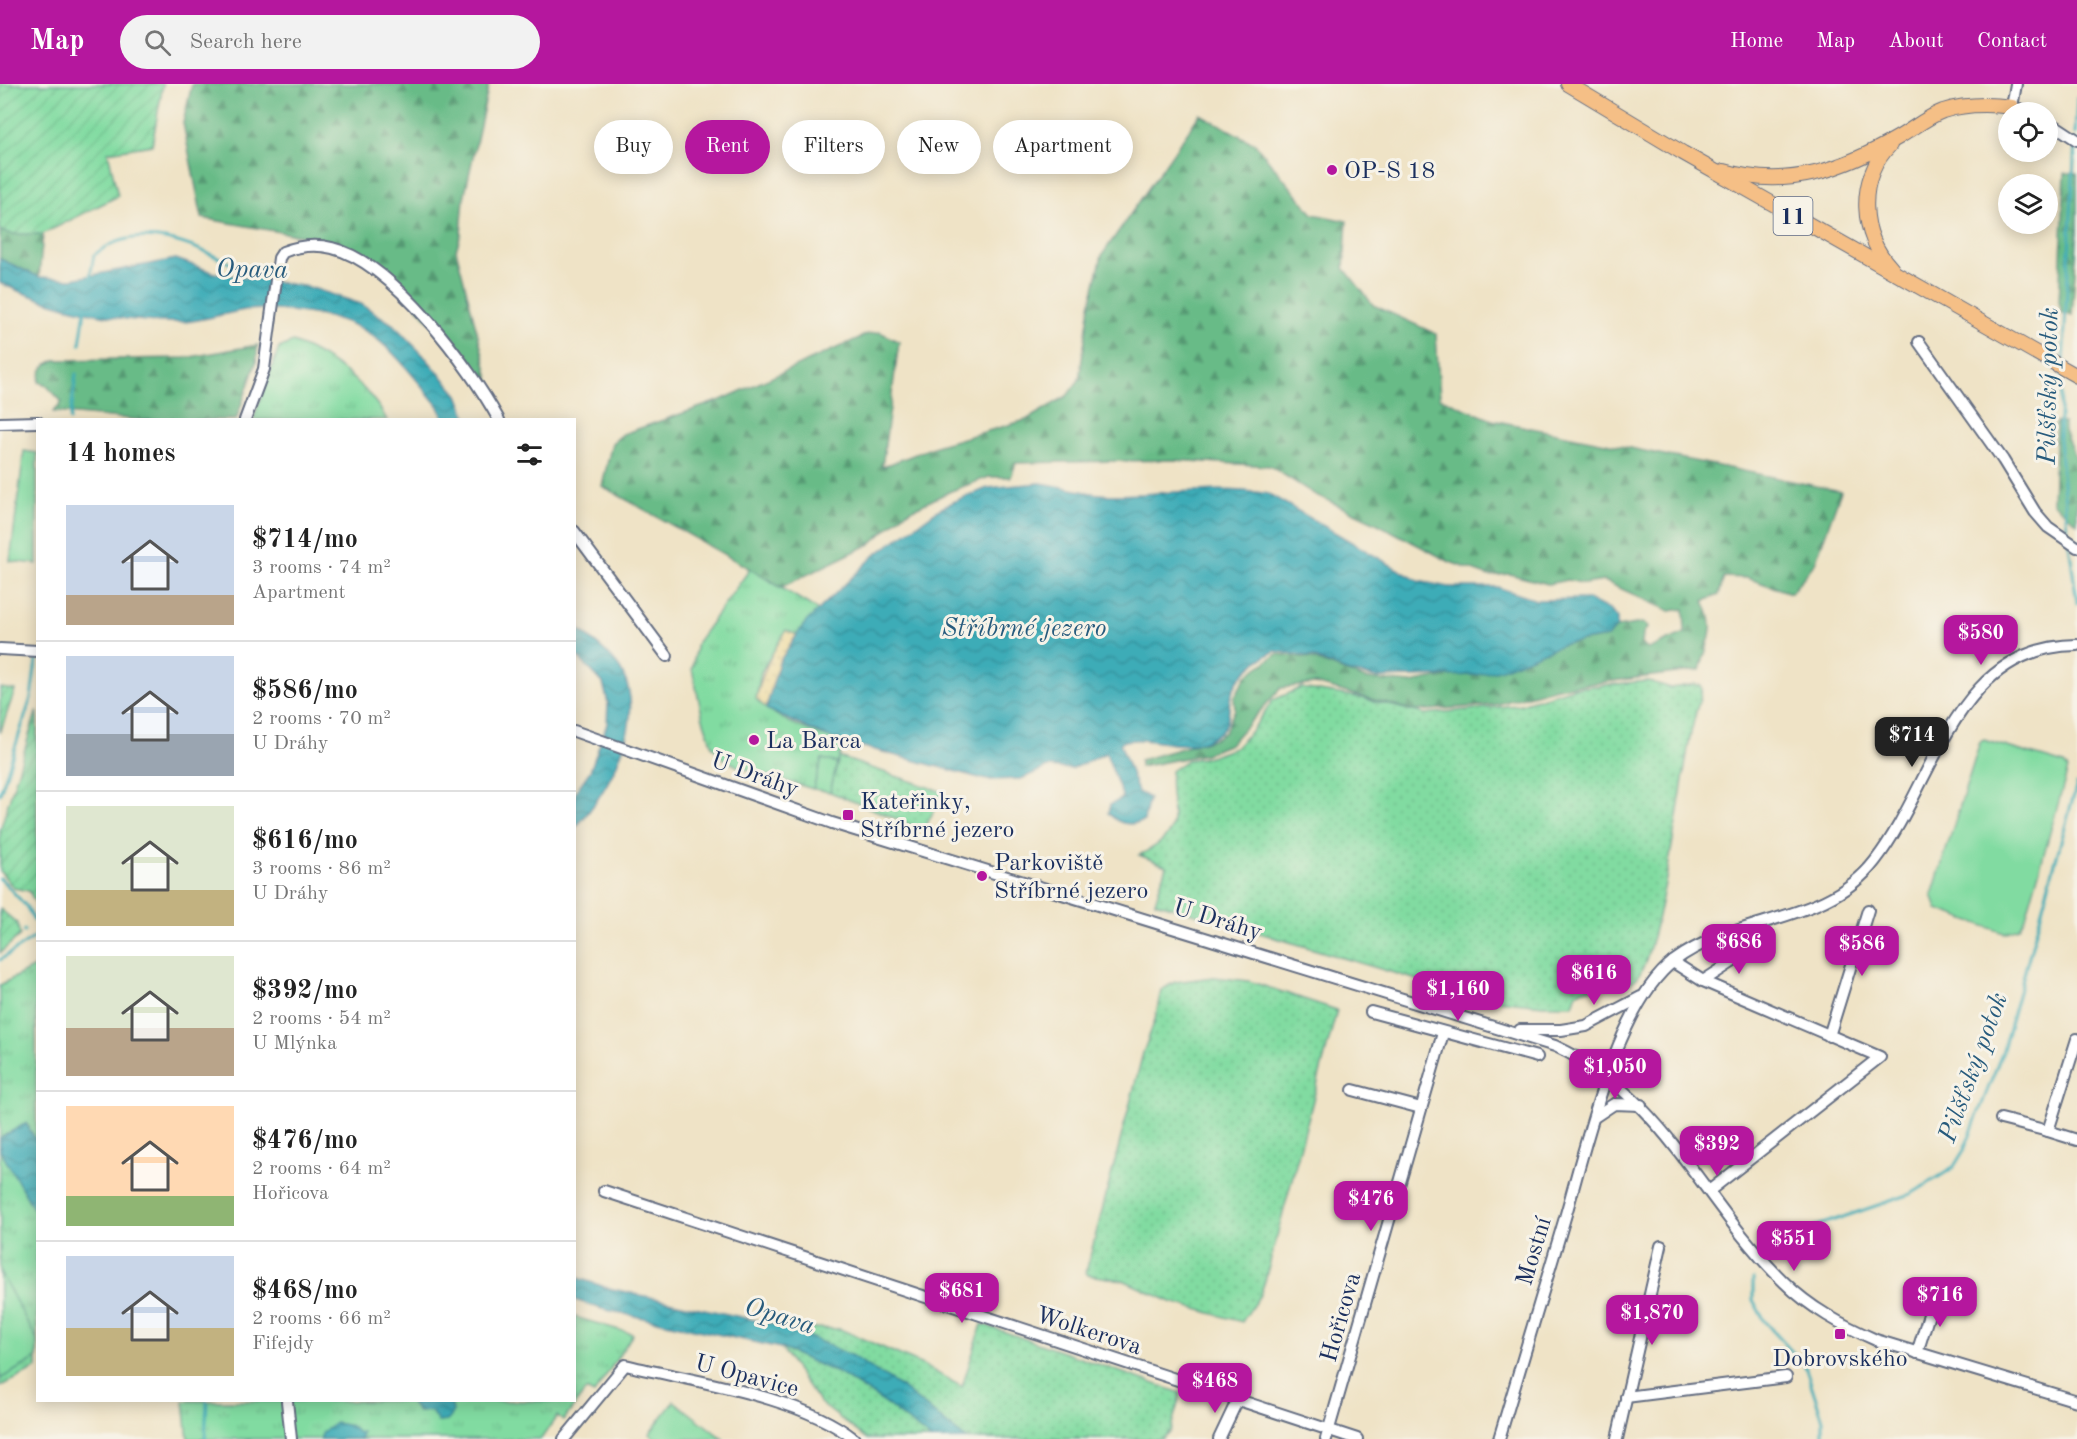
<!DOCTYPE html>
<meta charset="utf-8">
<style>
body{margin:0;font-family:"Old Standard TT",serif;background:#f2f2f2;color:#222;height:100vh;display:flex;flex-direction:column;font-size:22px;white-space:nowrap}
*{box-sizing:border-box;margin:0}
p{font-size:20px;color:#767676}
.icon{flex:none;width:33px;height:33px;fill:none;stroke:currentColor;stroke-width:2;stroke-linecap:round;stroke-linejoin:round}
.map{position:relative;flex:1;overflow:hidden}
.drawer{position:absolute;left:36px;top:334px;width:540px;height:984px;display:flex;flex-direction:column;background:#fff;border-radius:0px;box-shadow:0 3px 15px #0003}
.drawer>*{flex:none}
.guide{position:absolute;left:594px;top:36px;width:570px;height:54px;display:flex;gap:12px}
.fabs{position:absolute;left:1998px;top:18px;display:grid;gap:12px}
.fabs a{display:grid;place-items:center;width:60px;height:60px;border-radius:50%;background:#fff;box-shadow:0 3px 15px #0003;font-size:30px}
.price{position:absolute;translate:-50% -51px;padding:0 14px;border-radius:12px;background:#b5179e;color:#fff;font-size:20px;line-height:39px;filter:drop-shadow(0 2px 3px #0008)}
.price::after{content:'';position:absolute;left:50%;top:36px;width:18px;height:14px;margin-left:-9px;background:inherit;clip-path:polygon(0 0,100% 0,50% 100%)}
.price.current{background:#222;color:#fff}
ul{padding:0;list-style:none}
li{display:flex;align-items:center;gap:18px;height:150px;padding:0 30px}
li+li{border-top:2px solid #e0e0e0}
li span{display:grid;place-items:center;flex:none;width:168px;height:120px;border-radius:0px;color:#555}
li>.icon{margin-inline-start:auto}
span .icon{width:72px;height:72px;fill:#fffc;stroke-width:1}
li b{font-size:26px}
h2{display:flex;justify-content:space-between;align-items:center;height:72px;padding:0 30px;font-size:26px}
.chip{padding:0 21px;border-radius:27px;background:#fff;box-shadow:0 3px 15px #0003;font-size:21px;line-height:54px}
.chip.current{background:#b5179e;color:#fff}
header{display:flex;align-items:center;gap:36px;box-sizing:border-box;height:84px;padding:0 30px;background:#b5179e;color:#fff}
header strong{font-size:28px}
nav{display:flex;gap:33px;margin-inline-start:auto;font-size:21px}
.search{width:420px;height:54px;background:#f2f2f2;display:flex;align-items:center;gap:15px;box-sizing:border-box;padding:0 21px;border-radius:33px;color:#767676;font-size:22px}
.map>svg:first-child{display:block}
.grass{fill:url(#grass-dots);stroke:#4e8580;stroke-width:1.5}
.forest{fill:url(#forest-firs);stroke:#427572;stroke-width:1.5}
.sand{fill:url(#sand-dots);stroke:#84847e;stroke-width:1.5}
.park{fill:url(#park-tufts);stroke:#4e8580;stroke-width:1.5}
.garden{fill:url(#garden-furrows);stroke:#4e8580;stroke-width:1.5}
.pitch{fill:#81dba1;stroke:#4e8580;stroke-width:1.5}
.water{fill:url(#water-waves);stroke:#2c6e8a;stroke-width:1.5}
.lines{fill:none;stroke-linecap:round;stroke-linejoin:round}
.stream{stroke:#3cacb7;stroke-width:3}
.minor-casing{stroke:#656e82;stroke-width:14}
.major-casing{stroke:#656e82;stroke-width:16}
.minor{stroke:#fff;stroke-width:10}
.major{stroke:#f5bf86;stroke-width:14}
.poi-dot{fill:#b5179e;stroke:#f7f3e8;stroke-width:2}
.labels{text-anchor:middle;stroke-width:6;stroke-linejoin:round;paint-order:stroke}
.shield{fill:#f7f3e8;stroke:#5d6a87;stroke-width:1.5}
.shield-label{font-size:22px;font-weight:bold;fill:#1b2f5e}
.poi-label{font-size:24px;fill:#1b2f5e;stroke:#f7f3e8;text-anchor:start}
.street-label{font-size:24px;fill:#1b2f5e;stroke:#f7f3e8}
.water-label{font-size:26px;font-style:italic;fill:#275b7d;stroke:#f7f3e8}
</style>
<header>
<strong>Map</strong>
<div class="search"><svg class="icon" aria-label="search" viewBox="0 0 24 24"><circle cx="10" cy="10" r="6"/><path d="M15 15l6 6"/></svg>Search here</div>
<nav><a>Home</a><a>Map</a><a>About</a><a>Contact</a></nav>
</header>
<div class="map">
<svg width="2077" height="1355" viewBox="0 0 2077 1355">
<defs>
<pattern id="grass-dots" width="8" height="8" patternUnits="userSpaceOnUse" patternTransform="scale(1.5)"><rect width="8" height="8" fill="#81dba1"/><path d="M2 2h.1M6 6h.1" fill="none" stroke="#6fbc8d" stroke-width="1.8" stroke-linecap="round"/></pattern>
<pattern id="forest-firs" width="22" height="20" patternUnits="userSpaceOnUse" patternTransform="scale(1.5)"><rect width="22" height="20" fill="#68bb87"/><path d="M5 1l3.5 6h-7zM16 11l3.5 6h-7z" fill="#559872"/></pattern>
<pattern id="sand-dots" width="8" height="8" patternUnits="userSpaceOnUse" patternTransform="scale(1.5)"><rect width="8" height="8" fill="#eeda9e"/><path d="M2 2h.1M6 6h.1" fill="none" stroke="#ccbb8a" stroke-width="1.8" stroke-linecap="round"/></pattern>
<pattern id="park-tufts" width="24" height="20" patternUnits="userSpaceOnUse" patternTransform="scale(1.5)"><rect width="24" height="20" fill="#81dba1"/><path d="M3 7l-1-3M5 7V3M7 7l1-3M15 17l-1-3M17 17v-4M19 17l1-3" fill="none" stroke="#6fbc8d"/></pattern>
<pattern id="garden-furrows" width="10" height="10" patternUnits="userSpaceOnUse" patternTransform="scale(1.5)"><rect width="10" height="10" fill="#81dba1"/><path d="M-1 1l2-2M0 10L10 0M9 11l2-2" fill="none" stroke="#6fbc8d"/></pattern>
<pattern id="water-waves" width="16" height="10" patternUnits="userSpaceOnUse" patternTransform="scale(1.5)"><rect width="16" height="10" fill="#3cacb7"/><path d="M0 5q4-4 8 0t8 0" fill="none" stroke="#328c98"/></pattern>
</defs>
<rect width="100%" height="100%" fill="#f7f3e8"/>
<filter id="ink" filterUnits="userSpaceOnUse"><feTurbulence type="fractalNoise" baseFrequency=".0167" numOctaves="2"/><feDisplacementMap in="SourceGraphic" scale="12" xChannelSelector="R" yChannelSelector="G"/><feConvolveMatrix kernelMatrix="1 2 1 2 8 2 1 2 1" color-interpolation-filters="sRGB"/></filter>
<filter id="wash" filterUnits="userSpaceOnUse"><feTurbulence type="fractalNoise" baseFrequency=".008" numOctaves="4" result="noise"/><feDisplacementMap in="SourceGraphic" scale="24" xChannelSelector="R" yChannelSelector="G"/><feGaussianBlur stdDeviation="1.35" result="paint"/><feColorMatrix in="noise" values="0 0 0 0 0 0 0 0 0 0 0 0 0 0 0 0 0 1.4 0 .05"/><feComposite in="paint" operator="in"/></filter>
<g filter="url(#wash)">
<rect width="100%" height="100%" fill="#efe3c6"/>
<g class="grass">
<path d="M1648,597l23,7 24,-4 6,2 1,4c-5,19 -11,39 -14,58 -6,36 -31,212 -52,231 -11,9 -39,10 -53,10l-6,4 -4,12h-30l-65,-7 -323,-96 11,-36 -27,-11c53,-25 27,-43 32,-84l16,-11 23,-3 25,-9 18,-19 20,-29 28,-12 56,9 68,17 93,-9 56,-17z"/>
<path d="M839,673l104,35 -19,38 -94,-38z"/>
<path d="M1214,893l35,4 88,29 -72,271 -5,14 -18,27 -71,-20 -48,-22 -35,-5 -2,-3 57,-219 12,-33 6,-30 14,-8z"/>
<path d="M982,1240l199,69 -11,38 -9,8h-195l-65,-52 -49,-31 -65,-29 53,2 81,35 41,23z"/>
<path d="M781,1264l61,27 46,30 43,34h-64l-48,-37z"/>
</g>
<g class="forest">
<path d="M192,0h297l-25,114 -3,36 -5,16 38,148 -100,-119 -39,-26 -26,-12 -127,-23 -19,-95z"/>
<path d="M1200,30l55,30 58,70 34,7 -3,47 29,37 63,29 4,64 52,22 349,71 -26,72 -24,30 -44,-15 -23,-1 -5,18 -15,6c14,27 4,40 -4,69l-143,18 -63,17 -79,6 -100,-27 -34,4 -51,56 -25,10 -65,13v-7l74,-21 11,-7 10,-23 -1,-11 12,-22 31,-22 33,4 56,21 45,4 103,-20 50,-19 43,-7 10,-10 26,-4 5,4 -5,6 -1,12 6,4 37,-16 -1,-24 -14,2 -66,-30 -19,3 -17,-4 -20,4 -39,-10 -20,2 -39,-14 -74,-39 -62,-29 -44,-28 -97,-6 -157,3 -5,14h-22l-38,14 -46,22 -35,31 -88,43 -180,-101 10,-43 11,-9 98,-34 147,-66 12,-2 19,10 -17,125 57,-22 87,-25 41,-24 12,-16 11,-74 12,-51z"/>
<path d="M2065,89h12v68l-5,74 -10,-1 -3,-12z"/>
<path d="M0,147l13,3h30l-4,43 -39,-18z"/>
<path d="M258,261l-2,18 -20,57h-95l-88,-8 9,-10 -15,-16 -8,-4c1,-13 5,-18 17,-22l129,-2z"/>
<path d="M2056,338l8,1v8l13,30v62l-24,-20z"/>
</g>
<path class="sand" d="M786,545l11,6 -18,27 -13,47 -10,-10c6,-26 15,-47 30,-70z"/>
<g class="park">
<path d="M293,258c37,15 75,42 94,78h-134l26,-72z"/>
<path d="M750,485l68,41 -21,25 -11,-5 -25,42 -5,27c21,22 59,35 89,43l-8,21 -15,-4 -9,30 -74,-22 -15,-8 -12,-13 -9,-27 -11,-50 5,-27z"/>
<path d="M36,882l1,402 -37,19v-402z"/>
<path d="M575,1233l58,17 -39,60 -8,-4 -23,31 -6,-5 -16,23h-353l-4,-38h390z"/>
</g>
<g class="garden">
<path d="M0,0h163l-11,61 -44,7 10,44 -75,38h-30l-13,-3z"/>
<path d="M0,604l15,2 -15,43z"/>
<path d="M37,626v196l-8,-15 -15,-3 -14,-17v-41z"/>
<path d="M0,825l17,14 3,12 -20,18z"/>
</g>
<g class="pitch">
<path d="M24,367l13,2v111l-27,-3z"/>
<path d="M1984,656l80,24 4,5 -41,145 -8,14 -15,5 -67,-24 -5,-14 48,-153z"/>
<path d="M822,675l15,4 -7,29 -17,-3z"/>
<path d="M0,1188l37,68v18l-37,21z"/>
<path d="M674,1317l49,38h-67l-7,-5z"/>
</g>
<g class="water">
<path d="M0,175l39,18 33,2 104,-20 39,14 94,14 52,17 33,21 31,32 33,38 10,25h-24l-5,-13c-25,-29 -52,-70 -90,-84 -23,-9 -79,-16 -104,-13 -20,3 -42,11 -63,12 -59,2 -129,-14 -182,-39z"/>
<path d="M1040,399c24,3 49,12 73,12 53,0 103,-10 156,-1l149,87 31,6h48l39,13 52,-1 23,12 6,8v8l-10,10 -43,7 -65,26 -23,5 -99,3 -31,-7 -33,-14 -38,-6c-18,9 -38,24 -44,45 -5,16 3,28 -17,40 -32,21 -68,-5 -94,7l18,49 11,6 -5,23c-16,5 -24,4 -36,-8l2,-8 13,-7 -17,-45 -34,16 -24,-2 -27,12 -34,1 -160,-43 -61,-28 13,-47 26,-39 70,-68 63,-45 19,-10 31,-12z"/>
<path d="M574,541c16,14 40,30 49,49 24,48 -15,119 -48,154v-36l15,-21 17,-47 1,-21 -5,-20 -28,-29z"/>
<path d="M26,1039l11,19v73l-37,-65v-12z"/>
<path d="M575,1193l33,11 179,39 65,29 49,31 65,52h-35l-43,-34 -46,-30 -61,-27 -179,-39 -27,-9z"/>
<path d="M409,1317h39c7,6 6,14 -1,20l-9,1 -7,-11 -13,1z"/>
<path d="M336,1339l15,3 7,7 4,-1 -1,7h-41l3,-7z"/>
</g>
<g class="lines">
<g class="stream">
<path d="M2075,50l2,-37"/>
<path d="M90,193l4,-22c54,-43 119,2 173,26"/>
<path d="M80,260l5,-34"/>
<path d="M2063,280l12,-224"/>
<path d="M2062,290l-3,64 9,100"/>
<path d="M70,336l6,-46"/>
<path d="M2069,460l8,59"/>
<path d="M0,710l31,-96 6,-44"/>
<path d="M0,794l26,28 12,21"/>
<path d="M24,846v2"/>
<path d="M0,876l38,-25"/>
<path d="M1771,1164l10,-10 130,-44 42,-26 11,-18 38,-97 75,-269"/>
<path d="M1753,1195v21l12,22 40,44 18,54v19"/>
<path d="M205,1355l2,-38"/>
</g>
</g>
</g>
<g filter="url(#ink)">
<g class="lines">
<g class="minor-casing">
<g id="minor">
<path d="M2016,0l-4,23 17,5"/>
<path d="M2048,37l29,19"/>
<path d="M1919,258l84,118 32,52 13,15 29,20"/>
<path d="M245,336l19,-51 15,-111 4,-6c15,-6 33,-8 49,-4 61,15 138,119 167,172"/>
<path d="M0,339l38,-1"/>
<path d="M574,447l93,125"/>
<path d="M0,565l38,2"/>
<path d="M574,647l258,92 723,223c110,50 147,157 229,236 26,26 58,43 92,58l201,61"/>
<path d="M1673,878l30,19 177,76 -171,134"/>
<path d="M1703,897l57,-37"/>
<path d="M1371,928l166,45"/>
<path d="M1520,946h41l25,-4 55,-29"/>
<path d="M1829,952l39,-126"/>
<path d="M2077,955l-29,92 29,9"/>
<path d="M1353,1006l68,18"/>
<path d="M1596,1032l18,-12 27,1"/>
<path d="M2001,1035l47,12"/>
<path d="M604,1107l753,248"/>
<path d="M1917,1269l18,-58"/>
<path d="M1626,1313l160,-20"/>
<path d="M287,1317l4,38"/>
<path d="M564,1355l61,-74c66,16 176,31 229,74"/>
<path d="M1219,1355l18,-38"/>
<path d="M1326,1355l117,-406"/>
<path d="M1499,1355c22,-73 44,-146 65,-218 21,-71 52,-216 110,-260 61,-46 152,-36 201,-100 60,-77 79,-215 202,-216"/>
<path d="M1617,1355l44,-193"/>
</g>
</g>
<g class="major-casing">
<g id="major">
<path d="M1568,0l115,69 394,223"/>
<path d="M1890,61c-34,35 -30,90 2,124"/>
<path d="M1724,87c64,19 120,-2 175,-34 14,-8 28,-20 44,-26 22,-7 46,-7 69,-4"/>
</g>
</g>
<use href="#minor" class="minor"/>
<use href="#major" class="major"/>
</g>
</g>
<g class="poi-dot">
<circle cx="1332" cy="86" r="6"/>
<circle cx="754" cy="656" r="6"/>
<rect x="842" y="725" width="12" height="12" rx="3"/>
<circle cx="982" cy="792" r="6"/>
<rect x="1834" y="1244" width="12" height="12" rx="3"/>
</g>
<g class="labels">
<rect class="shield" x="1773.5" y="113" width="39" height="38" rx="4.5"/>
<g class="shield-label">
<text x="1793" y="140">11</text>
</g>
<g class="poi-label">
<text x="1344" y="94">OP-S 18</text>
<text x="766" y="664">La Barca</text>
<text x="860" y="725">Kateřinky,<tspan x="860" dy="28">Stříbrné jezero</tspan></text>
<text x="994" y="786">Parkoviště<tspan x="994" dy="28">Stříbrné jezero</tspan></text>
<text x="1840" y="1282" text-anchor="middle">Dobrovského</text>
</g>
<g class="street-label">
<text transform="translate(755 690) rotate(20)" y="8">U Dráhy</text>
<text transform="translate(1218 835) rotate(17)" y="8">U Dráhy</text>
<text transform="translate(1533 1167) rotate(-73)" y="8">Mostní</text>
<text transform="translate(1340 1233) rotate(-74)" y="8">Hořicova</text>
<text transform="translate(1089 1246) rotate(18)" y="8">Wolkerova</text>
<text transform="translate(747 1291) rotate(15)" y="8">U Opavice</text>
</g>
<g class="water-label">
<text transform="translate(252 184) rotate(1)" y="9">Opava</text>
<text transform="translate(2047 302) rotate(-89)" y="9">Pilšťský potok</text>
<text x="1024" y="552">Stříbrné jezero</text>
<text transform="translate(1972 983) rotate(-70)" y="9">Pilšťský potok</text>
<text transform="translate(780 1231) rotate(17)" y="9">Opava</text>
</g>
</g>
</svg>
<div class="fabs">
<a><svg class="icon" aria-label="locate" viewBox="0 0 24 24"><circle cx="12" cy="12" r="6"/><path d="M12 2v4M12 18v4M2 12h4M18 12h4"/></svg></a>
<a><svg class="icon" aria-label="layers" viewBox="0 0 24 24"><path d="M12 4l9 5-9 5-9-5zM3 14l9 5 9-5"/></svg></a>
</div>
<b class="price" style="left:1981px;top:582px">$580</b>
<b class="price current" style="left:1912px;top:684px">$714</b>
<b class="price" style="left:1739px;top:891px">$686</b>
<b class="price" style="left:1862px;top:893px">$586</b>
<b class="price" style="left:1594px;top:922px">$616</b>
<b class="price" style="left:1458px;top:938px">$1,160</b>
<b class="price" style="left:1615px;top:1016px">$1,050</b>
<b class="price" style="left:1717px;top:1093px">$392</b>
<b class="price" style="left:1371px;top:1148px">$476</b>
<b class="price" style="left:1794px;top:1188px">$551</b>
<b class="price" style="left:962px;top:1240px">$681</b>
<b class="price" style="left:1940px;top:1244px">$716</b>
<b class="price" style="left:1652px;top:1262px">$1,870</b>
<b class="price" style="left:1215px;top:1330px">$468</b>
<div class="guide">
<a class="chip">Buy</a>
<a class="chip current">Rent</a>
<a class="chip">Filters</a>
<a class="chip">New</a>
<a class="chip">Apartment</a>
</div>
<section class="drawer">
<h2>14 homes<svg class="icon" aria-label="filters" viewBox="0 0 24 24"><path d="M4 7h16M4 17h16"/><circle cx="9" cy="7" r="2"/><circle cx="15" cy="17" r="2"/></svg></h2>
<ul>
<li><span style="background:linear-gradient(#c9d6e8 75%,#b9a48a 0)"><svg class="icon" aria-label="home" viewBox="0 0 24 24"><path d="M3 11l9-7 9 7M6 9v11h12V9"/></svg></span><div><b>$714/mo</b><p>3 rooms · 74 m²</p><p>Apartment</p></div></li>
<li><span style="background:linear-gradient(#c9d6e8 65%,#9aa5b1 0)"><svg class="icon" aria-label="home" viewBox="0 0 24 24"><path d="M3 11l9-7 9 7M6 9v11h12V9"/></svg></span><div><b>$586/mo</b><p>2 rooms · 70 m²</p><p>U Dráhy</p></div></li>
<li><span style="background:linear-gradient(#dfe7d0 70%,#c2b280 0)"><svg class="icon" aria-label="home" viewBox="0 0 24 24"><path d="M3 11l9-7 9 7M6 9v11h12V9"/></svg></span><div><b>$616/mo</b><p>3 rooms · 86 m²</p><p>U Dráhy</p></div></li>
<li><span style="background:linear-gradient(#dfe7d0 60%,#b9a48a 0)"><svg class="icon" aria-label="home" viewBox="0 0 24 24"><path d="M3 11l9-7 9 7M6 9v11h12V9"/></svg></span><div><b>$392/mo</b><p>2 rooms · 54 m²</p><p>U Mlýnka</p></div></li>
<li><span style="background:linear-gradient(#ffd9b3 75%,#8fb573 0)"><svg class="icon" aria-label="home" viewBox="0 0 24 24"><path d="M3 11l9-7 9 7M6 9v11h12V9"/></svg></span><div><b>$476/mo</b><p>2 rooms · 64 m²</p><p>Hořicova</p></div></li>
<li><span style="background:linear-gradient(#c9d6e8 60%,#c2b280 0)"><svg class="icon" aria-label="home" viewBox="0 0 24 24"><path d="M3 11l9-7 9 7M6 9v11h12V9"/></svg></span><div><b>$468/mo</b><p>2 rooms · 66 m²</p><p>Fifejdy</p></div></li>
</ul>
</section>
</div>
